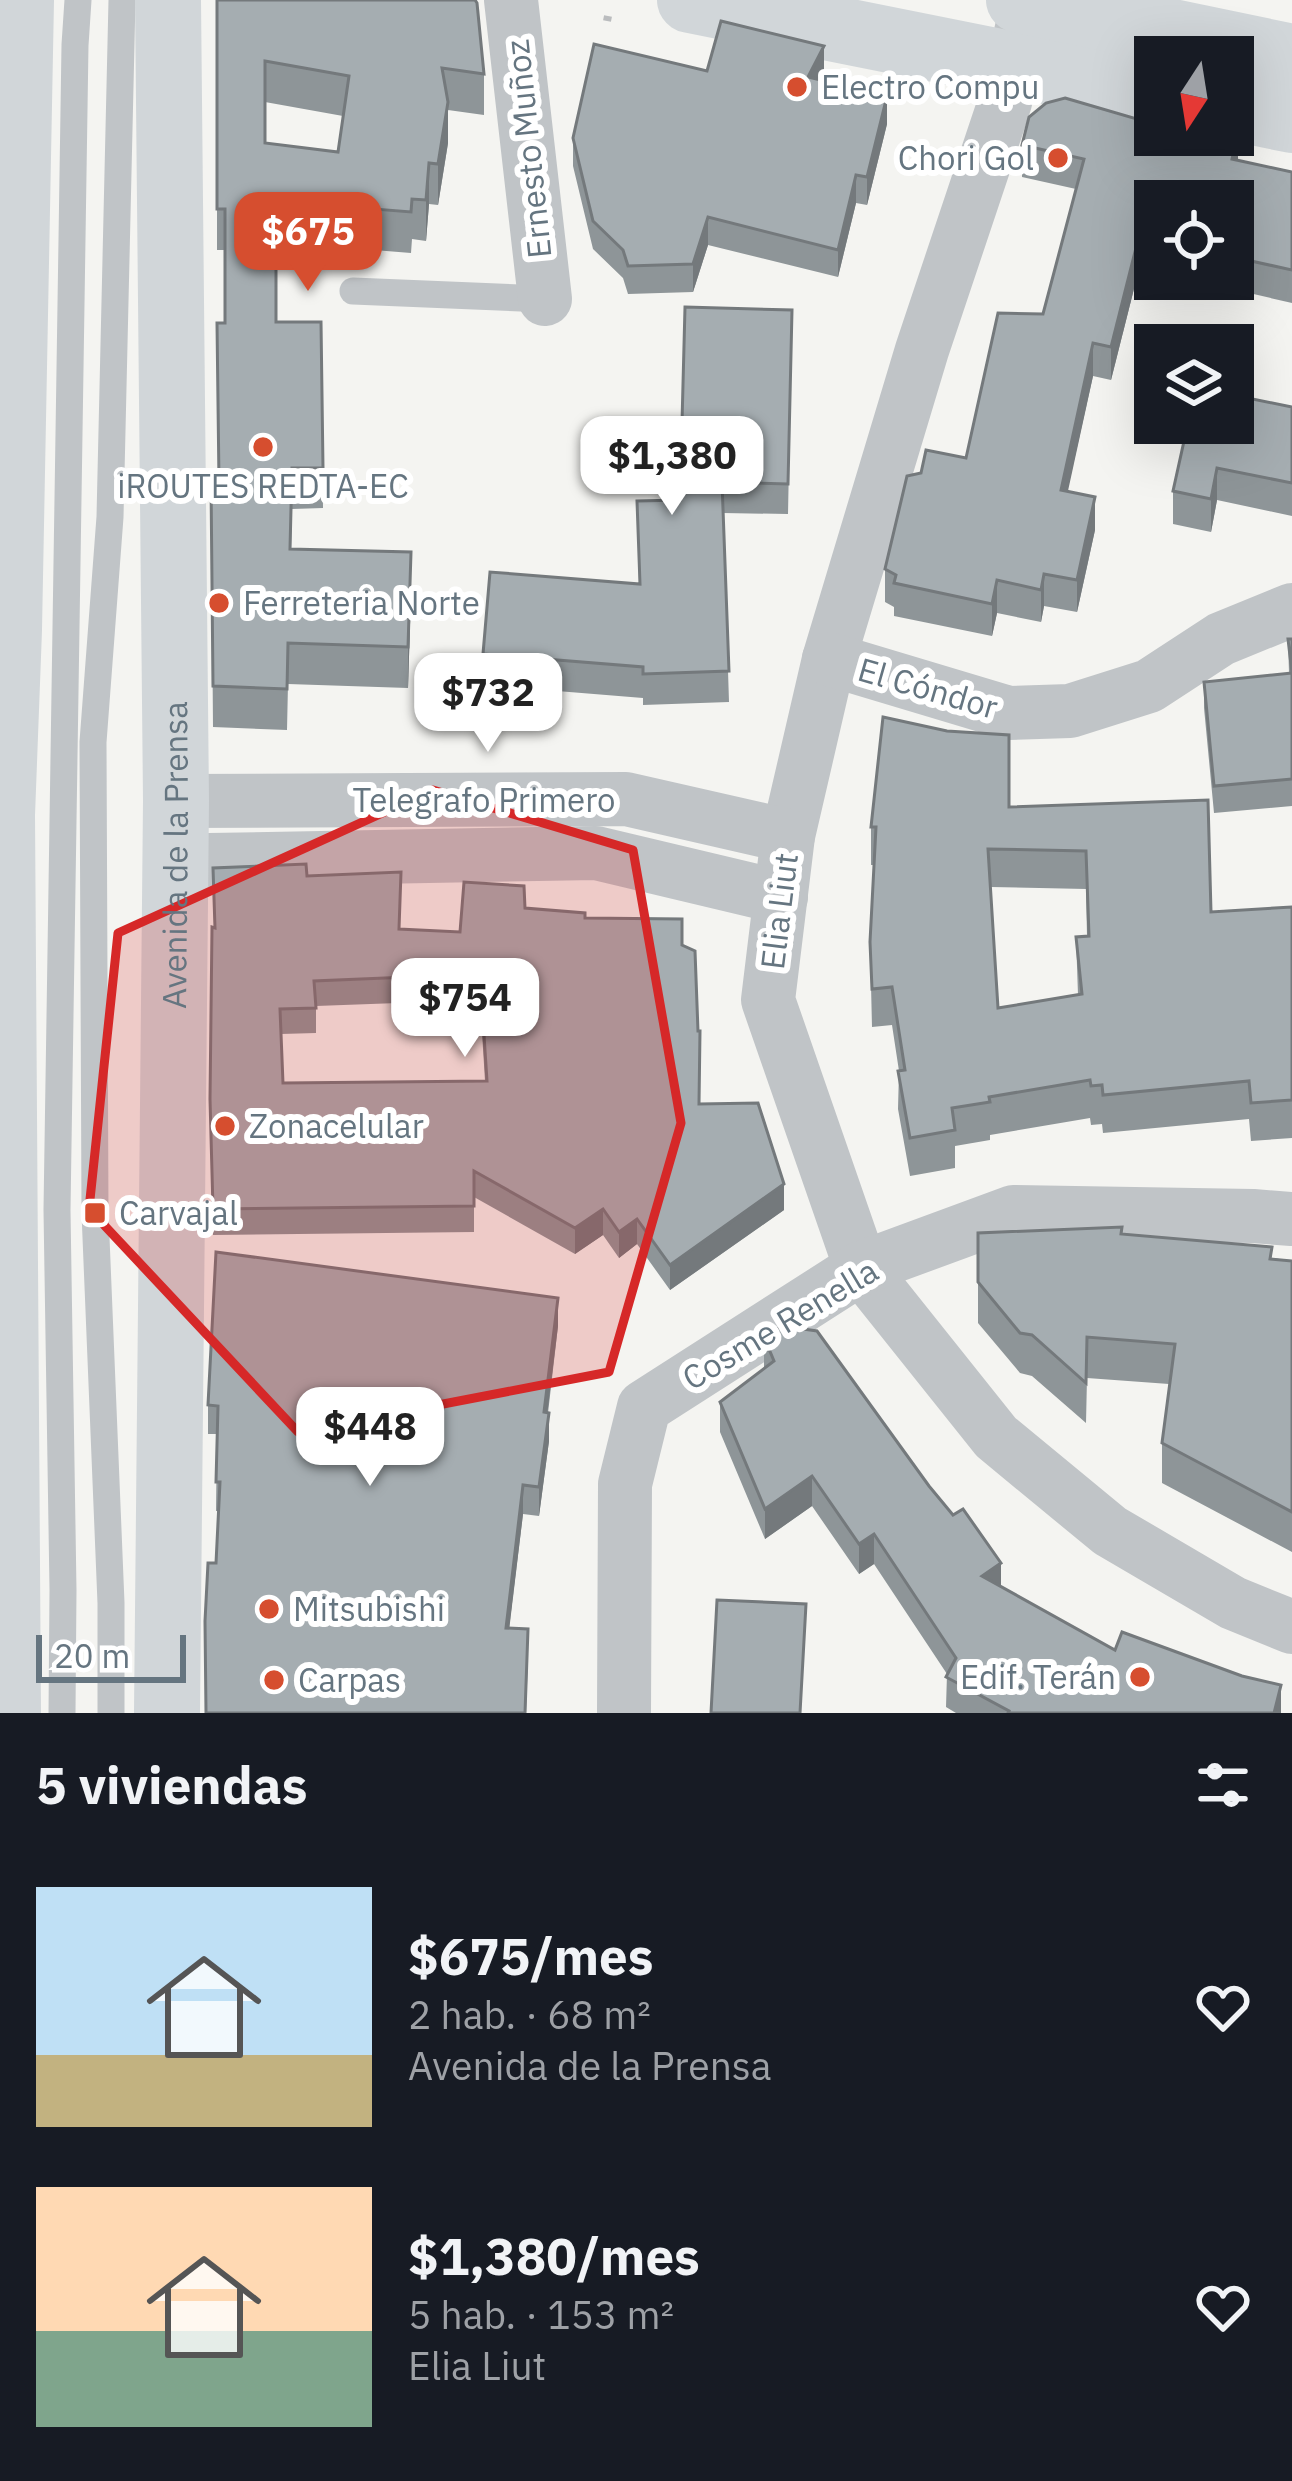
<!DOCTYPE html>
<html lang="es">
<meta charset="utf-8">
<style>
body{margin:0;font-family:"IBM Plex Sans",sans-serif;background:#20242c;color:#f1f3f6;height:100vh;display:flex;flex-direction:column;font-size:45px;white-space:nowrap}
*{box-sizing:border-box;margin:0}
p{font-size:39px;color:#9ea1a6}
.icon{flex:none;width:66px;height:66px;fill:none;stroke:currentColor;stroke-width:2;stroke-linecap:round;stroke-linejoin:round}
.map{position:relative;height:1713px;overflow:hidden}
.sheet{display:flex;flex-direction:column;background:#171b24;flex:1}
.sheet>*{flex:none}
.needle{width:78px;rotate:192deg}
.controls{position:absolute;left:1134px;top:36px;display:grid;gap:24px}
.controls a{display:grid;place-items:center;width:120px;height:120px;border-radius:0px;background:#171b24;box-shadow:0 12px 48px #0002;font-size:60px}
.scale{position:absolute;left:36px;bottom:30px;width:150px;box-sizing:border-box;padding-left:12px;border:6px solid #657580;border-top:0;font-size:33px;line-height:42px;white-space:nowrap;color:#657580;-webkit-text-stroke:9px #fff;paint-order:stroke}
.price{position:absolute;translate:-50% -102px;padding:0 27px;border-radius:24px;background:#fff;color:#222;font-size:39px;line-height:78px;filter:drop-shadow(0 3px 6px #0008)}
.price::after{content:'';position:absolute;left:50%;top:72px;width:36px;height:27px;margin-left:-18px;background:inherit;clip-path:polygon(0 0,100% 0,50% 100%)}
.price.active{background:#d64e2f;color:#fff}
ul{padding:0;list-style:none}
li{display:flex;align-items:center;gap:36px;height:300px;padding:0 36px}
li span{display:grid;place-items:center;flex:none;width:336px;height:240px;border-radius:0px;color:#555}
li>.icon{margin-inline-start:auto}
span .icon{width:144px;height:144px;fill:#fffc;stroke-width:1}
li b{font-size:51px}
h2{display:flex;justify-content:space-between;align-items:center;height:144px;padding:0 36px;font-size:51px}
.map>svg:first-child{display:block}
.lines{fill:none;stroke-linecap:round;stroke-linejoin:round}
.path{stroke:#babcbe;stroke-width:8;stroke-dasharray:6 6;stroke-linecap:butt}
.service{stroke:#c0c4c7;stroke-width:27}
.minor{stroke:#c0c4c7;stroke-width:54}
.secondary{stroke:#d1d6d9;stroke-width:66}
.primary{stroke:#d1d6d9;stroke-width:66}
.wall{fill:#8e9598;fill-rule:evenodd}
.shaded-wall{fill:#74797c}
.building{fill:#a5adb1;stroke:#74797c;stroke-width:3;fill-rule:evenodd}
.marked{fill:#d62828;fill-opacity:0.2;stroke:#d62828;stroke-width:9;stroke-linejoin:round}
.poi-dot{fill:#d64e2f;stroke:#fff;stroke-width:4.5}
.labels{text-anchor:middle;stroke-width:12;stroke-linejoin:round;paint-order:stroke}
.poi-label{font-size:33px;fill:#657580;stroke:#fff;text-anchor:start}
.street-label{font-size:33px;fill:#657580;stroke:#fff}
</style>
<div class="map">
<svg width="1292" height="1713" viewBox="0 0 1292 1713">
<rect width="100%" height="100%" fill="#f4f4f1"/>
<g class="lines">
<path class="path" d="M607,21l1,-5"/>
<g class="service">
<path d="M353,291l192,8"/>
<path d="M62,1713l1,-123 -6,-380 18,-1165 3,-45"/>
<path d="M111,1713v-110l-16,-390 -2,-471 17,-225 12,-517"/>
</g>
<g class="minor">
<path d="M511,0l34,299"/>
<path d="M1022,28l-17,74 -83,248 -93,309 -41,177 -20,164 93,268 135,169 114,94 123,72 59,24"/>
<path d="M829,659l180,54 61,-2 79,-25 72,-47 71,-29"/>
<path d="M176,801l450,-2 162,37"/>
<path d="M175,863l34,-3 387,-7 185,44"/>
<path d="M624,1713l1,-229 19,-77 217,-139 152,-56 240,4 39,3"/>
</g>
<g class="secondary">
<path d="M690,0l465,93"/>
<path d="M1019,0l273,57"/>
<path d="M1233,108l59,12"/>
</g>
<g class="primary">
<path d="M8,1713l-6,-898 7,-185 12,-630"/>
<path id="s1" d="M167,1713l9,-912 -8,-801"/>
</g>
</g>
<g class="wall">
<path d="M217,0l267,74v41l-36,-5v33l-10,62 -9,-1 -3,37 -14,-2 -1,14 -74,-6 -1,12 -60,-5v68h45l2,186 -31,1 -1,40 120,44 -3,95 -120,-4 -1,46 -74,-3 -2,-245h7l7,-159v-73h-8zM265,102l78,14 -5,36 -73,-9z"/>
<path d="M707,71l117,3 -3,7 66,43 -20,81 -11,-2 -18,74 -130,-32 -15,47 -65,2 -5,-16 -30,-29 -20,-83v-28z"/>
<path d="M1022,145l216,15 54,12v131l-69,-16v-8h10v-78h-78v59l-13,-3 -31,123 -18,-4 -26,116 28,38 -18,82 -33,-6 -3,16 -44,-9 -5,23 -98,-20v-9l-9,-5v-33l36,-96 45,-15 77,-144 33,-125 -54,-12z"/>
<path d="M792,310l-4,204 -65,-1 6,189 -86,3v-7l-160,-13v-31l156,-70 -2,-83 43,-1z"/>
<path d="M1292,407v109l-75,-16 -6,32 -38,-8v-33z"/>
<path d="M1288,639h4v167l-78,7 -10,-105v-26l85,-9z"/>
<path d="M1009,807l202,105 81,-5v231l-41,3 -2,-22 -146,14 -1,-9 -11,1 -1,-7 -100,17v5l-35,6v22l-45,8 -12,-67 1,-38 -7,-46 -20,2 -2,-85 4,-77h-3v-38zM991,887l95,2 1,47 -11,1 2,58 -80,13z"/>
<path d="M213,868l94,8 93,53 60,3 65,-24 60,10 97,27 18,159 84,106 -114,80 -33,-46 -18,14 -16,-23 -28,19 -101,-57v35l-261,3 -3,-111 4,-196zM480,1000l5,81 -202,2 -2,-49 35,-1v-27z"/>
<path d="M978,1233l144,1 170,27v291l-130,-69v-40l7,-59 -82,-6 -1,45 -54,-47 -12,-3 -42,-50z"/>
<path d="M558,1326l-10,87 1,28 -10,75 -16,-2 -14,114 19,29 -2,56h-320l13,-202h-3l1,-77h-9v-29z"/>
<path d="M764,1337l237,250 114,63 166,63h-325l-10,-6 1,-33 -73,-110 -15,10 -47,-68 -47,33 -45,-107v-30l44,-34z"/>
</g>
<g class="shaded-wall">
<path d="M824,46v28l-16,31v-28z"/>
<path d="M887,96v28l-20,81v-28z"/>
<path d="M448,102v41l-10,62v-41z"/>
<path d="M1238,134v33l-6,-8z"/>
<path d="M429,163v41l-3,37v-41z"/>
<path d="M856,175v28l-18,74v-27z"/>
<path d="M708,217v28l-15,47v-28z"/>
<path d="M1142,224v33l-31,123v-33z"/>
<path d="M1093,343v33l-32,147v-33z"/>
<path d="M1217,468v32l-6,32v-33z"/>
<path d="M1095,497v33l-18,82v-32z"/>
<path d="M411,552v41l-3,95v-41z"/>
<path d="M1044,574v32l-3,16v-32z"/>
<path d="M997,580v33l-5,23v-32z"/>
<path d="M784,1184v26l-114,80v-25z"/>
<path d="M603,1209v26l-28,19v-26z"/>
<path d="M637,1219v25l-18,14v-26z"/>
<path d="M558,1298v28l-14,114v-28z"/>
<path d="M549,1413v28l-10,75v-29z"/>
<path d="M812,1476v30l-47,33v-30z"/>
<path d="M523,1485v29l-17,142v-28z"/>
<path d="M874,1534v30l-15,10v-30z"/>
<path d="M1001,1563v30l-19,-17z"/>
<path d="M1281,1685v28h-7z"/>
</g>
<g class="building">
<path d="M217,0h258l2,3 7,71 -42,-6 6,34 -10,62 -9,-1 -3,37 -14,-1 -1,13 -74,-6 -1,12 -60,-5v109h45l2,146h-31l-2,81 121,3 -3,95 -120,-4 -1,46 -74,-3 -2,-204h8l-2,-159h8v-114h-8zM265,61l84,15 -11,76 -73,-9z"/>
<path d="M721,21l103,25 -16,31 79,19 -20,81 -11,-2 -18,75 -130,-33 -15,47 -65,2 -5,-16 -30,-29 -20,-83 21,-94 113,27z"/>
<path d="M1065,98l75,22 3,-10 12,3v22l83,-1 -6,25 60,13v98l-59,-13v-56h-78v27l-13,-4 -31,123 -18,-4 -32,147 34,7 -18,83 -33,-6 -3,16 -44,-10 -5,24 -98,-21 2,-8 -11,-6 22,-93 14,-3 5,-23 40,8 32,-145 45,1 41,-155 -62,-14 7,-28 17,-14z"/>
<path d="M685,307l107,3 -4,174 -66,-2 7,189 -86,3v-7l-160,-13 7,-82 150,12 -3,-83 43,-1z"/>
<path d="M1233,395l59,12v76l-75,-15 -6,31 -38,-8 15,-68h45z"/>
<path d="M1288,639h4v140l-78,7 -10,-104 88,-9z"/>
<path d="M883,717l64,14 62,4v72l199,-7 3,112 81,-5v193l-41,3 -2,-22 -146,14 -1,-10 -11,1 -1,-6 -101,17 1,5 -38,6 3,22 -45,8 -12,-67 7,-1 -13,-83 -20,2 -2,-47 6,-115h-5zM988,849l98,2 3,85 -13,1 6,57 -84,14z"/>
<path d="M306,864l1,12 94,-4 -2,57 61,3 4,-50 60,4 1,22 60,5v5l97,1v26l13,6 3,80h2l-1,73 59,-1 26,81 -114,81 -33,-46 -18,13 -16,-23 -28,19 -101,-57v35l-261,3 -3,-110 2,-172 3,1 -2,-60zM480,974l7,107 -204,2 -3,-74 36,-1 -2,-27z"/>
<path d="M1122,1227l-1,7 151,13 -2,12 22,2v251l-130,-69 13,-99 -88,-7 -1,46 -54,-48 -12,-2 -42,-51v-49z"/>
<path d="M216,1252l342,46 -14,114 5,1 -10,74 -16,-2 -17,143 22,1 -3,84h-319l-1,-92 3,-58h8l4,-81h-4l2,-76 -10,-1z"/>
<path d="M782,1326l35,5 112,155 24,29 10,-6 38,54 -19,13 133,74 7,-18 120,44 39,9 -7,28h-266l1,-2 -63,-34 10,-19 -82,-124 -15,10 -47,-68 -47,33 -45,-107 54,-41 -10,-24z"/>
<path d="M717,1600l89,4 -6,109h-89z"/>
</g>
<path class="marked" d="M433,790l200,60 48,273 -72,249 -311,60 -209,-223 29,-276z"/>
<g class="poi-dot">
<circle cx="797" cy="87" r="12"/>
<circle cx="1058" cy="158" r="12"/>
<circle cx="263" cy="447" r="12"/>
<circle cx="219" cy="603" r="12"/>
<circle cx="225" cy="1126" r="12"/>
<rect x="83" y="1201" width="24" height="24" rx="6"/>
<circle cx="269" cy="1609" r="12"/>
<circle cx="1140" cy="1677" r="12"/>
<circle cx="274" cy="1680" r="12"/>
</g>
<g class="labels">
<g class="poi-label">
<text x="821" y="99">Electro Compu</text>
<text x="1034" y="170" text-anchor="end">Chori Gol</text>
<text x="263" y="498" text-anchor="middle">iROUTES REDTA-EC</text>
<text x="243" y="615">Ferreteria Norte</text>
<text x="249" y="1138">Zonacelular</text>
<text x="119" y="1225">Carvajal</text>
<text x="293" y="1621">Mitsubishi</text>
<text x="1116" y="1689" text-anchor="end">Edif. Terán</text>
<text x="298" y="1692">Carpas</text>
</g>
<g class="street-label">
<text transform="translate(528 149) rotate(-96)" y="12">Ernesto Muñoz</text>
<text transform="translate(928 688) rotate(16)" y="12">El Cóndor</text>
<text x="484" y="812">Telegrafo Primero</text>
<text dy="12" stroke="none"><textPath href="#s1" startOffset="858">Avenida de la Prensa</textPath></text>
<text transform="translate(779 911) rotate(-83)" y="12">Elia Liut</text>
<text transform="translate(780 1324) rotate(-31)" y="12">Cosme Renella</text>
</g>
</g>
</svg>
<div class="controls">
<a><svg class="needle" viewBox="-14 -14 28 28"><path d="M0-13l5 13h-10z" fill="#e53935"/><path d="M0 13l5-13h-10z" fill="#9ea1a6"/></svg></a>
<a><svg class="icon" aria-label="locate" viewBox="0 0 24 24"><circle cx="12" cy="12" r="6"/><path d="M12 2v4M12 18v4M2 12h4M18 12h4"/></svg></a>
<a><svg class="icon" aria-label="layers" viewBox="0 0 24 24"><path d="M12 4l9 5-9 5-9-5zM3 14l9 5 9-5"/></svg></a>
</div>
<div class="scale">20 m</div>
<b class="price active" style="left:308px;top:294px">$675</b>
<b class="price" style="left:672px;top:518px">$1,380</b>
<b class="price" style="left:488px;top:755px">$732</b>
<b class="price" style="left:465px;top:1060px">$754</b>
<b class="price" style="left:370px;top:1489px">$448</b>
</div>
<section class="sheet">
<h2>5 viviendas<svg class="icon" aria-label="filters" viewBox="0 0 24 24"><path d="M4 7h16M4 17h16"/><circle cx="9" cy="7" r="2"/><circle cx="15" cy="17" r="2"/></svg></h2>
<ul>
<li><span style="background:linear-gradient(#bfe0f5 70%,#c2b280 0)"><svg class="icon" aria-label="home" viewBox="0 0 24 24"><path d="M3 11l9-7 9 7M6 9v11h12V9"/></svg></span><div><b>$675/mes</b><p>2 hab. · 68 m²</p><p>Avenida de la Prensa</p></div><svg class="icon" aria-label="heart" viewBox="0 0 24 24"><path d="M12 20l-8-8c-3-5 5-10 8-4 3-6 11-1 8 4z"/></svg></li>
<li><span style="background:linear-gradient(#ffd9b3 60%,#7fa58c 0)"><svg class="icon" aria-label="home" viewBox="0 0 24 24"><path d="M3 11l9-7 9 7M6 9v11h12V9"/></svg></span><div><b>$1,380/mes</b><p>5 hab. · 153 m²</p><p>Elia Liut</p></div><svg class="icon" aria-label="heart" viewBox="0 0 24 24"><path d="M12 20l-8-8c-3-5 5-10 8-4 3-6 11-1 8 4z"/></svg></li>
</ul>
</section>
